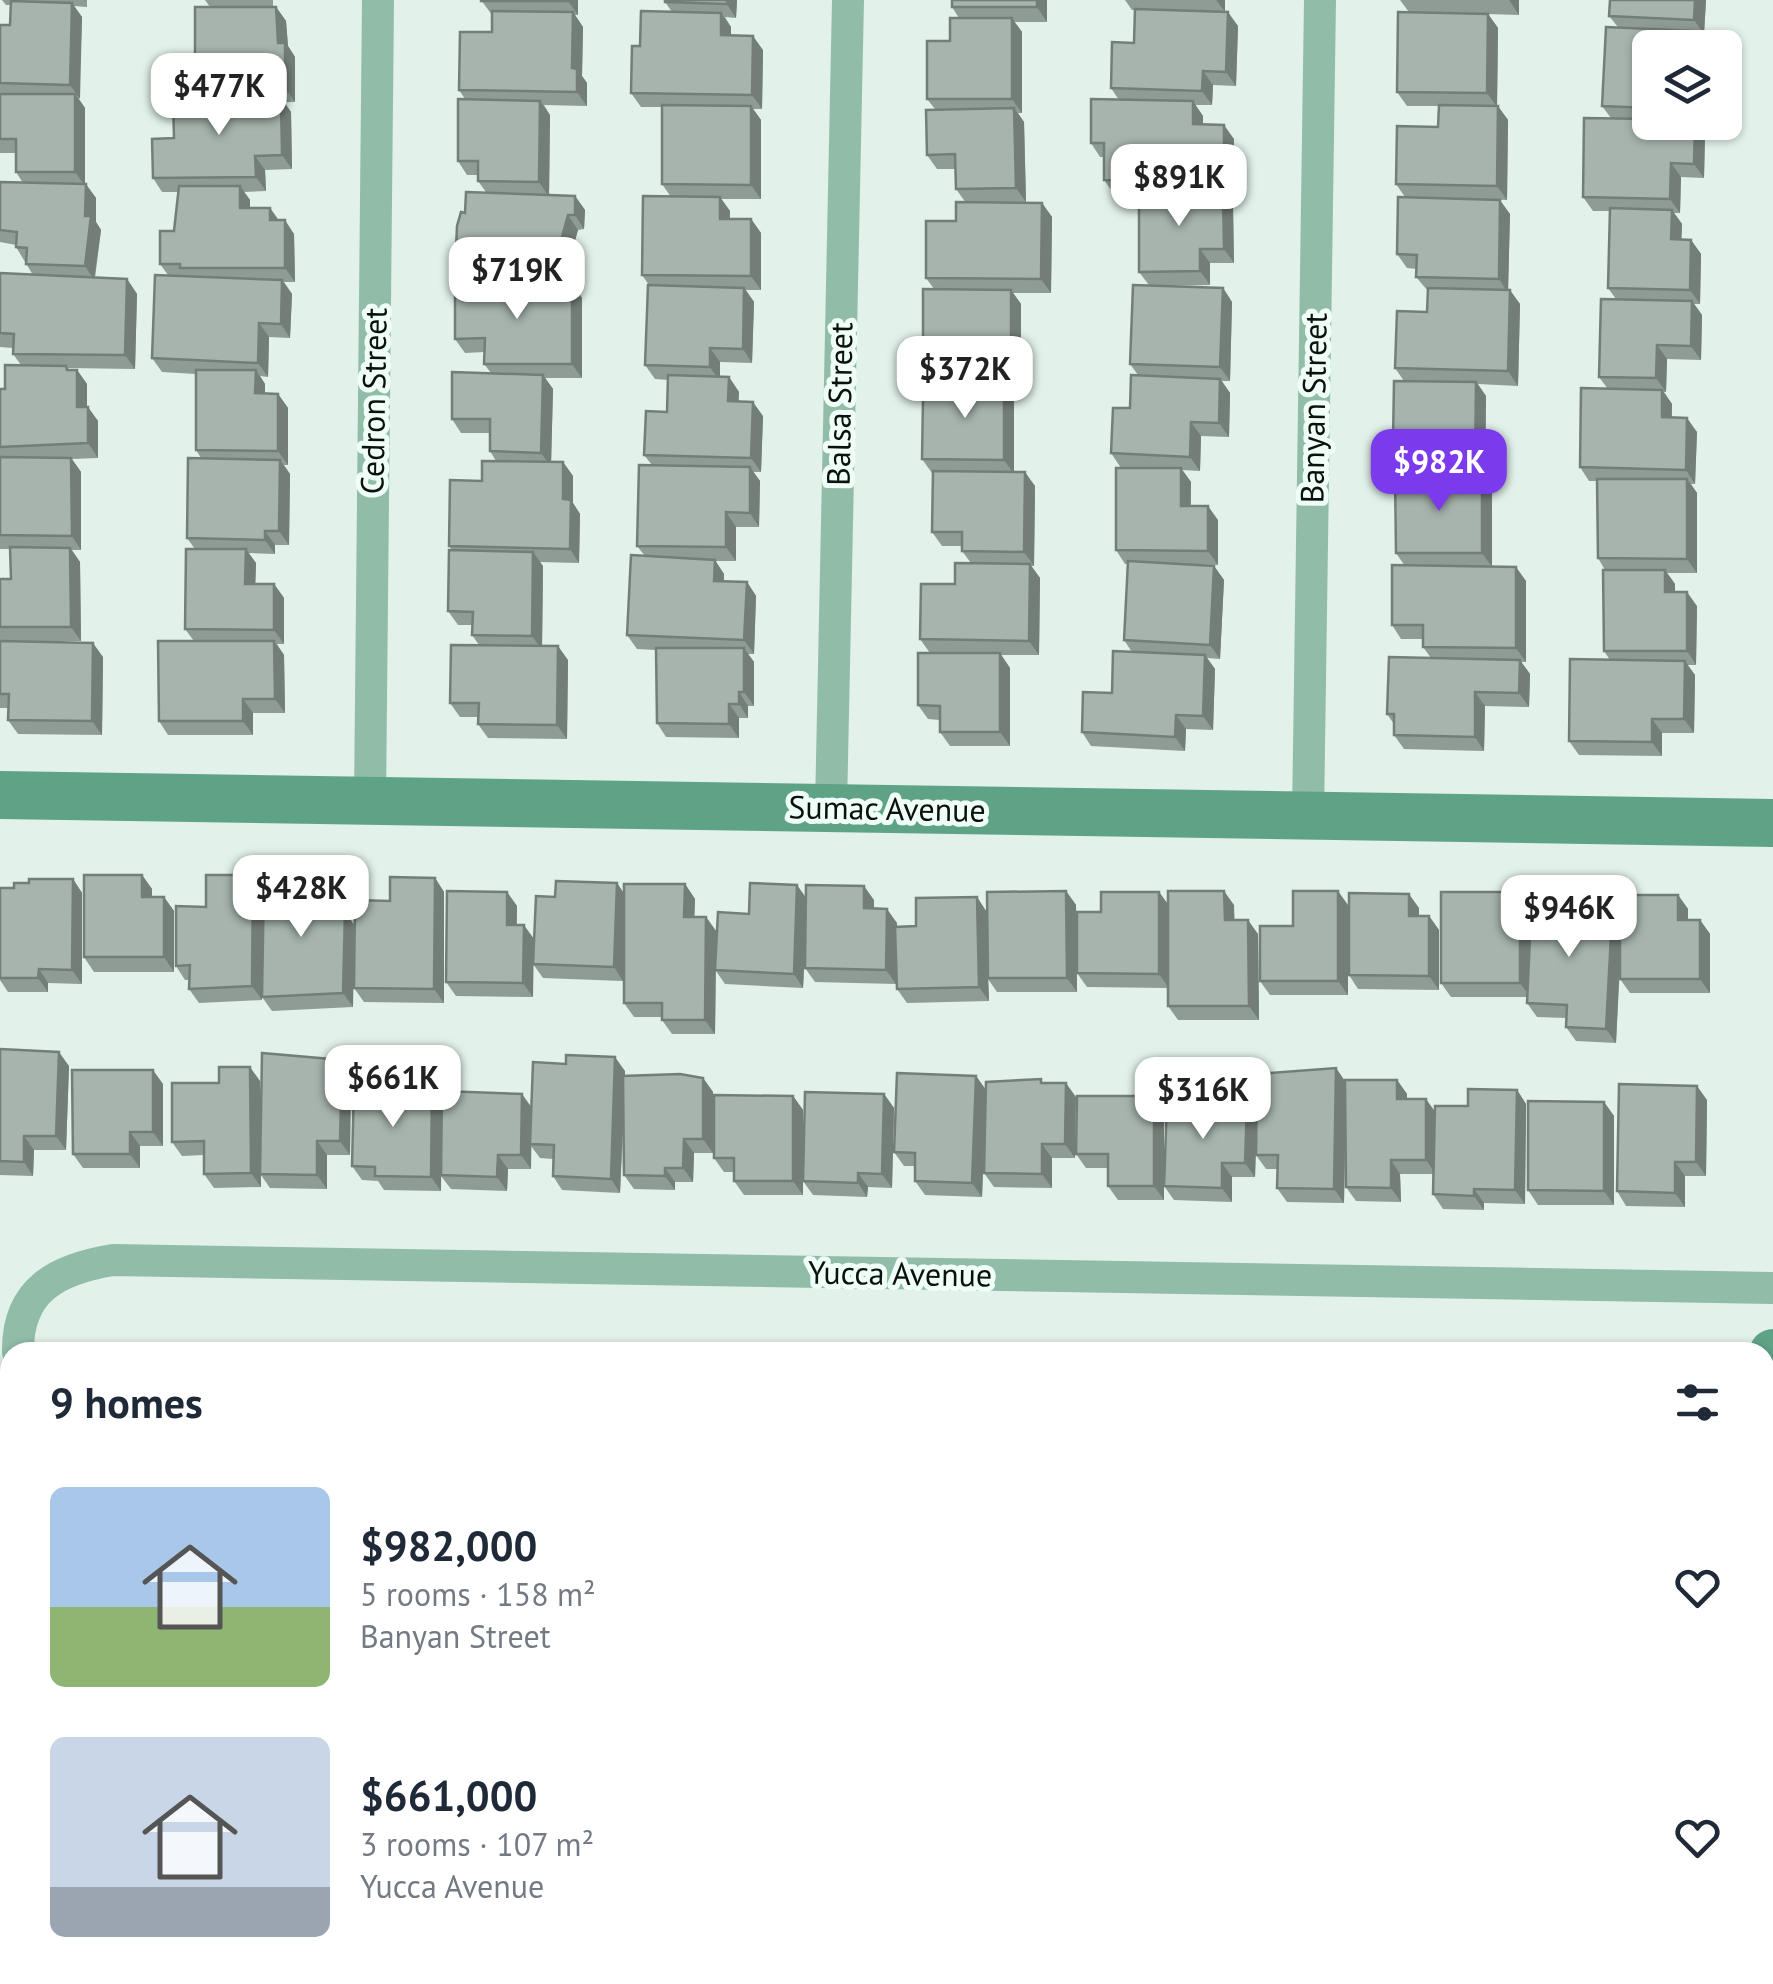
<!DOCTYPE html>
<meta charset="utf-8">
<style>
body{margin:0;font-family:"PT Sans",sans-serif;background:#f6f6f7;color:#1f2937;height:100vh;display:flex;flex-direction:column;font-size:38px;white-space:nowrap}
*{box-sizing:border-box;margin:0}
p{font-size:32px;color:#747a83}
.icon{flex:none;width:55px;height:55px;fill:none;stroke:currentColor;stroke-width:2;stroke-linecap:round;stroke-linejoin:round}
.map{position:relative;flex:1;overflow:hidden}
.details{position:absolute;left:0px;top:1342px;width:1775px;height:642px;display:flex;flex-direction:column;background:#fff;border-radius:30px 30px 0 0;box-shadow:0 2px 8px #0004}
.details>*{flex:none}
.controls{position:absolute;left:1632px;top:30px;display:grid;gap:20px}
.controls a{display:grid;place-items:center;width:110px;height:110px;border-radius:15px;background:#fff;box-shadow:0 2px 8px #0004;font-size:50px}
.price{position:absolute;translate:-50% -85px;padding:0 22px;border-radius:20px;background:#fff;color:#222;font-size:32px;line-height:65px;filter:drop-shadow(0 2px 5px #0008)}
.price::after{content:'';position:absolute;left:50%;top:60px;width:30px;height:22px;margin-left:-15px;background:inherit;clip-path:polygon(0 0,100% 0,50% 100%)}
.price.on{background:#7c3aed;color:#fff}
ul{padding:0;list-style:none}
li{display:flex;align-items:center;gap:30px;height:250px;padding:0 50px}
li span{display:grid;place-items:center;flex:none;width:280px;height:200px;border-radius:15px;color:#555}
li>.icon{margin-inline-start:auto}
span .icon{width:120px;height:120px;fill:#fffc;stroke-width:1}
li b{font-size:42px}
h2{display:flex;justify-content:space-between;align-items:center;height:120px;padding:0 50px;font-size:42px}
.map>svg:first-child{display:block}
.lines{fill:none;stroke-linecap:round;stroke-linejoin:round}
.street{stroke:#91bca8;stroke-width:32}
.secondary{stroke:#5fa387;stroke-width:48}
.wall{fill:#8f9b95}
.shaded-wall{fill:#747e79}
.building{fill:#a6b4ad;stroke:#747e79;stroke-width:2.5}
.labels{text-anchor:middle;stroke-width:10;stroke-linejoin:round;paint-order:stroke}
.street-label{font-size:32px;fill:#0b110e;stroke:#effff7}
</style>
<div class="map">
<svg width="1773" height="1984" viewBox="0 0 1773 1984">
<rect width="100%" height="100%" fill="#e2f1ea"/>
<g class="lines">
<g class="street">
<path d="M370,801l8,-801"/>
<path d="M831,808l17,-808"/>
<path d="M1308,816l12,-816"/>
<path d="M18,1352c-1,-63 40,-83 95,-92l1660,28"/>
</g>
<g class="secondary">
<path d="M0,795l1773,28"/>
<path d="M1765,1828l8,-475"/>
<path d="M1761,1984l1,-9"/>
</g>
</g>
<g class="wall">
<path d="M2,0h85v7l-13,-1 8,11 -3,82 6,9v76l11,14v24l5,8 -6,48 32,1 10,15 -2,75 -67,-1 2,2h7l10,14v23l11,14v37l-26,1 9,13v78h-9l8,12 1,79h-81v-62h11l-1,-30h-10v-160h5l16,-24 -8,-11v-6l-13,-1v-74l33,2 -17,-28v-2l-16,-3v-60l23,1 -7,-11v-19h-16v-128h10l1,-20h-5z"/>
<path d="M205,0h68v7h3l10,14 2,25 7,11v45h-11l7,10 1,57 -27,1 1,21 -22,1 6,8v8h20l8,12 16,14 1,48h-11l8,12 -2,44 -21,-1 -1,40 -8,-1 5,8v9l13,1 10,14v57h-4l6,9 -1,71h-14v9l-27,-1 8,10 -1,21h19l10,14v46h-7l7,11 1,58h-32v22h-85l-9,-14 35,-80 -9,-12 10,-80 -8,-11 14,-80 -5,-8v-76l-34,-2 -10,-14 16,-83 -8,-11 14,-33 4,-39h-16l-9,-14 21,-40 29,-39 -8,-12 15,-80z"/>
<path d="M481,0h97v15h-3l8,12 -1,49 5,7v23l-43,-1 6,10 -1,80 26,1 10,14 -1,19 -6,1 -8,28 -16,-1 -1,27h19l10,14v80h-37l8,11 -2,73h12l10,14v27l7,11 -1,49 -39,-1 3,4 -1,80 26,14 -1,79 -79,-1 -10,-14 1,-7h-19l-10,-14 29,-58 -7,-10 1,-10h-15l-10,-14 4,-61 -3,-4 33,-65 14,-20 -6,-10v-18h-29l-9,-14 39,-46 -7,-9v-12l-19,1 -10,-14 9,-55 -9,-12 10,-59 21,-21 -8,-11v-6h-11l-9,-14 7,-62 -6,-9 33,-58v-17z"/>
<path d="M737,0l-1,18 -11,-1 6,10v9l32,14 -1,59h-9l8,11v79h-40l9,12v8h21l10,14v57h-15l8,12 -2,61 -32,-1v15h9l10,15 -1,9 25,15 -2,56h-8l7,9 -1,46h-23v34h-21l9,13v7l23,1 9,14 -2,58h-6l6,8v44h-6v12h-9v20l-73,-1 -9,-14 -1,-73 -19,-1 -10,-14 18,-79 -8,-10 15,-81 -8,-10 23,-43 1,-32 -13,-1 -10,-14 4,-80 -7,-10 29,-78 -9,-13v-77h-21l-10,-14 9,-47 32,-34 -7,-10z"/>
<path d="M1047,0v22h-33l8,10v81h-4l6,9 2,80 -44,1h60l10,14 -1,76h-38l8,11v80h-13l6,8v80l21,14 -1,80h-3l9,12 -1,77h-38l9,13v78h-60l-10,-14v-12l-12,-1 -10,-14 12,-52 -10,-14 35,-55 16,-21 -9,-12v-5h-20l-10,-14v-59l-10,-14 22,-60v-15h-2l-10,-14v-12l-9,-13 11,-56 -8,-11 40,-75 -10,-14v-20h-19l-10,-14 8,-46 -8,-10 32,-81 -7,-11z"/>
<path d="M1125,0h100v12l13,14 -2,60 -23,-1 -1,20h-17l8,11v8l31,15 -1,57h-6l6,10 1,57h-24v22l-48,1 61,2 9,14 -2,79h-8l8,12 -1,44 -28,-1 -1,35 -18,-1 9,12v24l27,14v45l-32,-1 28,2 10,14 -4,79 -13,-1 8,11 -2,61 -27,-1 -1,22 -94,-5 -9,-14 30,-39 20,-41 -8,-12 3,-76h-2l-9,-14 5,-82 -10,-15 19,-45 8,-33 -8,-11 19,-79 -10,-13v-78h-25l-10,-14v-23h-4l-9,-14 28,-43 -8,-12 23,-45 1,-33h-3z"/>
<path d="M1400,0h119v15l-31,-1 10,14 -1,78 11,14 -1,80 -24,-1 27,15 -2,76 12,14 -2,82 -40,-2 8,12 -1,81h-2l9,12v77l34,15v81h-5l9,12 -1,33 -44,-1 -1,45 -80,-2 -10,-14v-11l-7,-10 44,-56 -8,-11v-8h-22l-9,-14 13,-59 -9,-13 27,-78 -9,-13v-7h-11l-10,-14 11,-60 -9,-13 32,-56 1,-21 -12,-14 1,-8 -10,-1 -10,-14 8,-57 -9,-13 42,-57 1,-21h-32l-10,-14 12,-80z"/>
<path d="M1610,0h96l-2,34 -9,-1 8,12v3h-53v74h50l-3,2 8,10 -1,44 -23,-1 -1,36h-6l8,11 -1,15 10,1 10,14 -1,50h-6l8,11 -1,45 -34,-1 -1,33h-2l8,12v13l25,15 -2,52h-4l6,9v80h-30l8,11v8l22,14 -1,59h-9l8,10 -1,58h-32v23l-83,-1 -10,-14 41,-81 -6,-9 1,-81 -7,-12 -1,-77h-8l-9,-14 28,-78 -9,-12 17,-78 -8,-11 2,-77h-17l-10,-14 28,-79 -9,-12 16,-79 -9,-11z"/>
<path d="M0,641l103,16 -1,78 -84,-1 -10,-14 1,-12h-9z"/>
<path d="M142,875l10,14v8h12l10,14v61h-80l-10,-15z"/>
<path d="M253,875l10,14 60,-10 10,14 -1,18h13l9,14 -1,82 -81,4 -10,-14v3l-63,3 -10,-14 1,-9h-5l-9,-14 30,-59z"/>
<path d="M435,878l9,14v111l-80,-1 -10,-14z"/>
<path d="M73,879l9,14v91l-34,-1v9h-40l-8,-12v-92h14l15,-5z"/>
<path d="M617,883l7,11 61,-10 10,15 -1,18h12l10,14 33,-17 57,-16 68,2v9l23,14v4l19,-1 61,-29 9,14 80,-20 10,14 1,87h-80l-9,-13 1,22 -82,2 -10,-14 -1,-29v24l-81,-2 -10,-14 1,-30 -3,50 -78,-4 -9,-13 -1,63h-43l-10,-14v-3h-28l-10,-14 -1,-22 -80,-3 -10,-14v33l-77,-1 -10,-14 61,-90 10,14v19l17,14 21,-42z"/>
<path d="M1159,892l9,12 66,1v15l24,14 1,86h-81l-10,-14v-18l-81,-1 -10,-14 24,-61z"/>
<path d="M1520,892l10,14v41l46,-52 10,14v7l26,1 8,12 58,-34 10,14v11h12l10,14v59h-80l-10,-14v-11l-4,75 -40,-2 -10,-14v-9l-29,-1 -10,-14 1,-6h-77l-10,-14z"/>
<path d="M1348,905v90h-78l-10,-14 33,-55z"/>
<path d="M1419,908v8h10l10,14v60l-81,-1 -9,-14z"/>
<path d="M0,1049l69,17 -3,84h-32l-1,26 -33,-1z"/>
<path d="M342,1060l9,14 -1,81h-23v34l-57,-1 -9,-13v12l-47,1 -10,-14v-19l-22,1 -10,-14 47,-59 41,-2 1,70z"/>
<path d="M1336,1068l9,13 52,-1 10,14v5l28,13 33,-6 49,-16 9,14 -1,100 -41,-1v7l-41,-1 -10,-15v-20h-33l1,28 -45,-1 -10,-14 -1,-55 -1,71 -57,-1 -10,-14v-19h-11l-10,-14v-17l-1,39h-23v25l-58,-2 -10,-14v14h-46l-10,-14v-18h-22l-10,-14 88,-44v70l92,-62z"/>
<path d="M625,1071v5l78,2 10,14v61h-19l-1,29h-18v8l-41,-1 -10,-14v-63l-4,81 -58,-3 -9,-14v-17l-13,-1 -9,-12v23h-23l-1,22 -56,-2 -10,-13v15l-57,-1 -6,-9 -16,-1 -10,-14 80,-80 10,14 90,7z"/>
<path d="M976,1076l10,14 55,-11 34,79h-23v30l-58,-1 -10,-14 2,-83 -4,107 -57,-2 -10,-14v-15h-11l-10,-14z"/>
<path d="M163,1084v62h-23v22h-57l-10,-14z"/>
<path d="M884,1094l10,14 -2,80 -24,-1 -1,10 -54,-2 -10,-14z"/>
<path d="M793,1096l10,14v85h-59l-10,-14v-9h-10l-10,-14z"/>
<path d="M1707,1100l-1,76h-21v31l-59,-1 -9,-15z"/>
<path d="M1604,1102l10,14v89h-76l-10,-15z"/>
<path d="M0,1825h10v98l-10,-1z"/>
<path d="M1650,1975h44v9h-38z"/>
</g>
<g class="shaded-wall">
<path d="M568,0h10v15l-10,-14z"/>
<path d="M727,0h10l-1,18 -9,-14z"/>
<path d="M1037,0h10v22l-10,-15z"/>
<path d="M1216,0h9v12z"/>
<path d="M1509,0h10v15z"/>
<path d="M1695,0h11l-2,34 -10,-14z"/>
<path d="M72,3l10,14 -2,82 -10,-14z"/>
<path d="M276,7l10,14 2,25 7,11v45l-10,-14 -7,-45z"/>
<path d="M573,12l10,15 -1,49 5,7v23l-10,-14 -5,-24z"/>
<path d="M1228,12l10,14 -2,60 -10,-14z"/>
<path d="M721,13l10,14v23l-10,-15z"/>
<path d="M1488,14l10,14 -1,79 -10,-14z"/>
<path d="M1012,18l10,14v81l-10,-14z"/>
<path d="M1694,31l9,14v3h-10z"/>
<path d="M753,36l10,14 -1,59 -10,-14z"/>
<path d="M1203,71l10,14 -1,20 -10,-14z"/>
<path d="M75,94l10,14v78l-10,-14z"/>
<path d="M281,98l10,14 1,57 -10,-14z"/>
<path d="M540,101l10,14 -1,82 -10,-15z"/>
<path d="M1193,101l10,15v22l-10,-14z"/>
<path d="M751,106l10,14v79l-10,-14z"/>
<path d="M1498,106l10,14 -1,80 -10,-14z"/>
<path d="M1014,108l10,14 2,80 -10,-14z"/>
<path d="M1695,122h2l8,12 -1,44 -10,-14z"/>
<path d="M1224,125l10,14 -1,57 -9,-14z"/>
<path d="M255,156l10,14 1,21 -10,-14z"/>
<path d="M1671,163l10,14 -1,36 -10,-14z"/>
<path d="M86,184l10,14v24l5,8 -7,50 -9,-14z"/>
<path d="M240,186l10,14v22l-10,-14z"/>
<path d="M1223,191l10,15 1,57 -10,-14z"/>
<path d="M575,196l10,14 -1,19 -9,-14z"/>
<path d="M720,197l10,14 -1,22 -9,-14z"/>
<path d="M1500,200l10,14 -2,79 -9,-14z"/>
<path d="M1042,203l10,14 -1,76 -10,-14z"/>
<path d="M270,208l10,14 -10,-2z"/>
<path d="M1672,210l10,14 -1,29 -10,-14z"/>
<path d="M568,215l10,15 -8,28 -10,-14z"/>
<path d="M751,219l10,14v57l-10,-14z"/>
<path d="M285,220l9,14 1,48 -10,-14z"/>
<path d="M1691,240l10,14 -1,50 -10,-14z"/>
<path d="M545,243l9,14 -1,32 -10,-14z"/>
<path d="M1200,249l10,14v22l-10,-14z"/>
<path d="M127,279l10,15 -2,75 -10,-14z"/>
<path d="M282,280l10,14 -2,44 -9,-14z"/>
<path d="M572,284l10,14v80l-10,-14z"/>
<path d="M744,288l10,14 -2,61 -9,-14z"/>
<path d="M1223,288l9,14 -2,79 -10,-14z"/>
<path d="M1011,290l10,14v80l-10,-14z"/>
<path d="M1510,290l10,14 -2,82 -10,-15z"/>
<path d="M1692,301l10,14 -1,45 -10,-14z"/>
<path d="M259,323l10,14 -1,40 -10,-14z"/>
<path d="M1657,345l10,14 -1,33 -10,-14z"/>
<path d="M710,348l10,14v20l-10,-15z"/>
<path d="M77,370l10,14v37l-10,-14z"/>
<path d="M256,370l9,14v23l-10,-14z"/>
<path d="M543,375l10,14 -2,78 -10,-14z"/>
<path d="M729,377l10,15 -1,23 -10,-14z"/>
<path d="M1004,378l10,14v82l-10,-14z"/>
<path d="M1220,379l10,14 -1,44 -10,-14z"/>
<path d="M1476,382l10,14 -1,81 -10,-14z"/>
<path d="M1662,390l10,14 -1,27 -9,-14z"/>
<path d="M278,394l10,14v57l-10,-14z"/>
<path d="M753,402l10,14 -2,56 -10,-14z"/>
<path d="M88,407l10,14v37l-10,-15z"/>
<path d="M1687,418l10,14 -2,52 -9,-14z"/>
<path d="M1191,422l10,14 -1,35 -10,-14z"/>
<path d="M71,458l10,14v78l-9,-14z"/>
<path d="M280,460l10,14 -1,71 -10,-14z"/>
<path d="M563,462l10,14v27l7,11 -1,49 -9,-14 -7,-50z"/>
<path d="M750,467l10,14 -1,46 -9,-14z"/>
<path d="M1181,468l10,14 -1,38 -9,-14z"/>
<path d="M1025,472l10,14 -1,80 -10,-14z"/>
<path d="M1482,475l10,14v78l-10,-14z"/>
<path d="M1687,479l10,14v80l-10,-14z"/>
<path d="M1208,506l10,14v45l-10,-14z"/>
<path d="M726,512l10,15v34l-10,-14z"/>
<path d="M265,531l10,14v9l-10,-14z"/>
<path d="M70,548l10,14 1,79 -10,-14z"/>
<path d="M246,549l10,14 -1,35 -10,-14z"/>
<path d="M533,552l10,14 -1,84 -10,-14z"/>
<path d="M715,560l9,14v21l-10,-14z"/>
<path d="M1030,564l10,14 -1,77 -10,-14z"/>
<path d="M1214,566l10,14 -4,79 -10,-14z"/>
<path d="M1516,567l10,14v81l-10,-14z"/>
<path d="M1665,570l10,14v23l-10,-15z"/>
<path d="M747,582l9,14 -2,58 -10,-14z"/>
<path d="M274,584l10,14v46l-10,-14z"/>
<path d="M1687,592l10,14 -1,59 -9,-14z"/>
<path d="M274,641l10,14 1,58 -10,-14z"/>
<path d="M93,643l10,14 -1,78 -10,-14z"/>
<path d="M558,646l10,14 -1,79 -10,-14z"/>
<path d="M744,648l10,14v44l-10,-14z"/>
<path d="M1000,653l10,15v78l-10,-14z"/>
<path d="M1205,655l10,14 -2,61 -10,-14z"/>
<path d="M1520,660l10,14 -1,33 -10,-14z"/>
<path d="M1685,661l10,14 -1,58 -10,-14z"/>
<path d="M739,692l9,14v12l-9,-14z"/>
<path d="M1475,692l10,14 -1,45 -9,-14z"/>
<path d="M243,699l10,14v22l-10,-14z"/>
<path d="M729,704l10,14v20l-10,-14z"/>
<path d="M1176,715l10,14 -1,22 -10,-14z"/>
<path d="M1652,719l10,14v23l-10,-14z"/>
<path d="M142,875l10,14v22l-10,-14z"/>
<path d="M253,875l10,14 -1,111 -10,-14z"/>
<path d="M435,878l9,14v111l-10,-14z"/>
<path d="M73,879l9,14v91l-10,-14z"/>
<path d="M323,879l10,14 -1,32 -10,-14z"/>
<path d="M617,883l10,15 -4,83 -9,-14z"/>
<path d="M685,884l10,15 -1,32 -10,-14z"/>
<path d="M797,885l10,14 -4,89 -9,-14z"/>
<path d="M864,886l10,14v22l-10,-14z"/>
<path d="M1066,891l10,14 1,87 -10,-14z"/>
<path d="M1224,891l10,14 1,29 -10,-14z"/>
<path d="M1338,891l10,14v90l-10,-14z"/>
<path d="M507,892l10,14 -1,33 -9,-14z"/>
<path d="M1159,892l10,14v82l-10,-14z"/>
<path d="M1520,892l10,14v91l-10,-14z"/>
<path d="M1409,894l10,14v22l-10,-14z"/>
<path d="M1576,895l10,14 -1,21 -10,-14z"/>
<path d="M1678,895l10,14v25l-10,-14z"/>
<path d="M164,897l10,14v61l-10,-15z"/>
<path d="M977,897l9,14 3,90 -10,-14z"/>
<path d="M887,909l10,14 -1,61 -10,-14z"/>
<path d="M345,911l9,14 -1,82 -10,-14z"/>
<path d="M1429,916l10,14v60l-10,-14z"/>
<path d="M706,917l10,14 -1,103 -10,-14z"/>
<path d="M1612,917l9,15 -5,111 -10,-14z"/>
<path d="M1248,920l10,14 1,86 -10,-14z"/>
<path d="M1700,920l10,14v59l-10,-14z"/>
<path d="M524,925l10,14 -1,58 -10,-14z"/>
<path d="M39,969l9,14v9l-10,-14z"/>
<path d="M59,1052l10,14 -3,84 -10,-14z"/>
<path d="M615,1057l10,14 -5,122 -9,-14z"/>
<path d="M342,1060l9,14 -1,81 -10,-14z"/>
<path d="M250,1067l10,14 1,106 -10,-14z"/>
<path d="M1336,1068l10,15 -2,120 -10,-14z"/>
<path d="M153,1070l10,14v62l-10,-14z"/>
<path d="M976,1076l10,14 -4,107 -10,-14z"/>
<path d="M703,1078l10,14v61l-10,-14z"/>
<path d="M1397,1080l10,14v19l-10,-14z"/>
<path d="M1066,1083l10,14 -1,61 -10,-14z"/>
<path d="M432,1086l10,14 -1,91 -10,-14z"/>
<path d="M1697,1086l10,14 -1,76 -10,-14z"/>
<path d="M1517,1090l9,14 -1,100 -10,-14z"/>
<path d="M522,1094l10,14 -1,61 -10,-14z"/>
<path d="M884,1094l10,14 -2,80 -10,-14z"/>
<path d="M793,1096l10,14v85l-10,-14z"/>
<path d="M1154,1096l10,14v90l-10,-14z"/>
<path d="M1426,1099l10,14v61l-10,-14z"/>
<path d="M1604,1102l10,14v89l-10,-14z"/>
<path d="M1247,1104l10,14 -2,59 -10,-14z"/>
<path d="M130,1132l10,14v22l-10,-14z"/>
<path d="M24,1136l10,14 -1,26 -9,-14z"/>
<path d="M684,1139l10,14 -1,29 -10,-14z"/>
<path d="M317,1141l10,14v34l-10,-14z"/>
<path d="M1042,1144l10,14v30l-10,-14z"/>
<path d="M498,1155l10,14 -1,22 -10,-14z"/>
<path d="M1391,1160l9,14 1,28 -10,-14z"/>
<path d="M1675,1162l10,14v31l-10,-14z"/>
<path d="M1222,1163l10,14v25l-10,-14z"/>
<path d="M665,1168l10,14v8l-10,-14z"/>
<path d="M858,1173l10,14 -1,10 -9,-14z"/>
<path d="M1474,1189l10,14v7l-10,-14z"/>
<path d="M1685,1975h9v9h-2z"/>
</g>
<g class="building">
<rect x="481" y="0" width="87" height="1"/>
<path d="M665,0h62v4l-62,-2z"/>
<rect x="952" y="0" width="85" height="7"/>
<path d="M1610,0h85l-1,20 -85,-4z"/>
<path d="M11,1l61,2 -2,82 -70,-2v-58h10z"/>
<path d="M195,7h81l2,36h7v45l-90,-1z"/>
<path d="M1135,9l93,3 -2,60 -23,-1 -1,20 -91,-3 1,-46 22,1z"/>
<path d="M492,11l81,1 -1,56 5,1v23l-118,-2 1,-58h32z"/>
<path d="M641,11l80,2v22l32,1 -1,59 -121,-2 1,-47h8z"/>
<path d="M1398,12l90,2 -1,79 -90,-1z"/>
<path d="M950,18h62v81h-85v-58h23z"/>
<path d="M1606,27l88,4 -1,17h-43v60l-48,-2z"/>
<path d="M0,94h75v78h-59v-33h-16z"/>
<path d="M281,98l1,57 -27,1 1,21 -103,1 -1,-39 22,-1 -1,-39z"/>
<path d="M458,99l82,2 -1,81 -61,-1v-20h-20z"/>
<path d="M1091,99l102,2v23l31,1v57l-120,-2v-37h-13z"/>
<path d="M662,105l89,1v79l-89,-1z"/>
<path d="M1439,105l59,1 -1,80 -101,-2 1,-58 41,1z"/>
<path d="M1014,108l2,80 -60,1 -1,-35 -28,1 -1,-45z"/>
<path d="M1584,118l66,1v3h45l-1,42 -23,-1 -1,36 -87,-2z"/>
<path d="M0,182l86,2 -1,32h6l-6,50 -59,-2 1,-16 -11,-1 1,-15 -17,-2z"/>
<path d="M179,186h61v22h30v12h15v48h-105v-4h-20v-33h14z"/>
<path d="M1223,191l1,58h-24v22l-61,1v-80z"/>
<path d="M466,192l109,4v19h-7l-8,29 -15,-1 -2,32 -88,-3 2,-46 4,-14 4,1z"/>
<path d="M643,196l77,1v22h31v57l-109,-1z"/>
<path d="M1398,197l102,3 -1,79 -83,-2 1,-22 -20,-1z"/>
<path d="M956,202l86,1 -1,76 -115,-1v-57h30z"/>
<path d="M1610,208l62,2 -1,29 20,1 -1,50 -82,-2z"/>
<path d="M0,273l127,6 -2,76 -112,-1 1,-20 -14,-1z"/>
<path d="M155,275l127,5 -1,44 -22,-1 -1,40 -106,-5z"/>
<path d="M455,284h117v80h-88l1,-26 -30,1z"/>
<path d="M648,285l96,3 -1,61 -33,-1v19l-65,-2z"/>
<path d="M1133,285l90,3 -3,79 -90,-3z"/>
<path d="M1428,288l82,2 -2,81 -113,-3 2,-57 30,1z"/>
<path d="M923,289l88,1v80h-79v-25h-9z"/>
<path d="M1601,299l91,2 -1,45 -34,-1 -1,33 -57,-1z"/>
<path d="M5,365l61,1 1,4h10v37h11v36l-88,4v-58h5z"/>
<path d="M196,370h60l-1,23 23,1v57l-82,-1z"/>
<path d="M452,372l91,3 -2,78 -51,-2v-32h-38z"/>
<path d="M668,375l61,2 -1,24 25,1 -2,56 -107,-3 2,-44 21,1z"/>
<path d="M1131,375l89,4 -1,44 -28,-1 -1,35 -79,-4 2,-45h17z"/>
<path d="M944,377l60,1v82l-82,-1 1,-61 21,1z"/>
<path d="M1394,381l82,1 -1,81 -61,-1v-21h-21z"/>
<path d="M1581,388l81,2v27l25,1 -1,52 -106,-3z"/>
<path d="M0,457l71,1 1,78 -72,-1z"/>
<path d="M188,458l92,2 -1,71h-14v9l-78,-2z"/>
<path d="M482,461l81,1v37l8,1 -1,49 -121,-3 1,-66 32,1z"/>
<path d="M639,465l111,2v46l-24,-1v35l-89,-1z"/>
<path d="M1116,468h65v38h27v45l-92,-1z"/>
<path d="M933,471l92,1 -1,80 -62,-1v-19h-30z"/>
<path d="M1395,475h87v78h-86z"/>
<path d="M1597,479h90v80l-89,-1z"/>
<path d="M10,547l60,1 1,79h-71v-48h11z"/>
<path d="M186,549h60l-1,35h29v46l-89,-1z"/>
<path d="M449,550l84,2 -1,84 -60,-1 1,-23 -25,-1z"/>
<path d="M631,555l84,5 -1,21 33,1 -3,58 -117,-5z"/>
<path d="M1128,561l86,5 -4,79 -86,-5z"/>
<path d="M955,563l75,1 -1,77 -109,-2 1,-55h34z"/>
<path d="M1392,565l124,2v81l-93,-1v-22h-31z"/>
<path d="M1603,570h62v22h22v59h-83z"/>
<path d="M0,641l93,2 -1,78 -84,-1 1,-26h-9z"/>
<path d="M158,641h116l1,58h-32v22h-84z"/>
<path d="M451,645l107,1 -1,79 -79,-1 1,-21h-29z"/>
<path d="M656,648h88v44h-5v12h-10v20l-72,-1z"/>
<path d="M1113,651l92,4 -2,61 -27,-1 -1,22 -93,-5 1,-40 29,1z"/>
<path d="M918,653h82v79h-60v-26l-22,-1z"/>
<path d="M1389,657l131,3 -1,33 -44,-1v45l-81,-2v-21h-7z"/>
<path d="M1570,659l115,2 -1,58h-32v23l-83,-1z"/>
<path d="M84,875h58v22h22v60h-80z"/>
<path d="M206,875h47l-1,111 -63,3 1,-24 -14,1v-60l30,1z"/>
<path d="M264,877l59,2 -1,32h23l-2,82 -81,4z"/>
<path d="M390,877l45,1 -1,111 -80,-1 1,-88 35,1z"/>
<path d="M29,879h44l-1,91 -33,-1 -1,9h-38v-90h14v-5h15z"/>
<path d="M556,881l61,2 -3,84 -81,-3 3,-68 19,1z"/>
<path d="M750,883l47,2 -3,89 -79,-4 3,-58 31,2z"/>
<path d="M624,884h61l-1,33h22l-1,103h-43v-17h-38z"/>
<path d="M806,885l58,1v22l23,1 -1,61 -81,-2z"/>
<path d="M447,891l60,1v33h17l-1,58 -77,-1z"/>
<path d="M1066,891l1,87h-79l-1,-86z"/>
<path d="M1168,891h56l1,29h23l1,86h-81z"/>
<path d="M1293,891h45v90h-78v-55h33z"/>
<path d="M1101,892h58v82l-82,-1v-61h24z"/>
<rect x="1441" y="892" width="79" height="91"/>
<path d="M1349,893l60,1v22h20v60l-80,-1z"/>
<path d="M1532,893l44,2 -1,21 37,1 -6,112 -40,-2 1,-22 -40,-2z"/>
<path d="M1620,895h58v25h22v59h-80z"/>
<path d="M977,897l2,90 -82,2 -2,-62 21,-1v-28z"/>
<path d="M0,1049l59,3 -3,84h-32v26l-24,-1z"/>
<path d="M262,1053l80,7 -2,81h-23v34l-57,-1z"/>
<path d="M566,1055l49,2 -4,122 -58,-3 1,-31 -24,-1 3,-82 33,2z"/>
<path d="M219,1067h31l1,106 -47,1v-33l-32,1v-59h47z"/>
<path d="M1336,1068l-2,121 -57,-1 1,-33h-22l1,-81z"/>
<path d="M72,1070h81v62h-23v22h-57z"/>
<path d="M897,1073l79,3 -4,107 -57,-2v-28l-21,-1z"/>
<path d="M680,1074l23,4v61h-19l-1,29h-18v8l-41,-1 -1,-99z"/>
<path d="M1041,1079v4h25l-1,61h-23v30l-58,-1 2,-91z"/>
<path d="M1345,1080h52v19h29v61h-35v28l-45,-1z"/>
<path d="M354,1084l78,2 -1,91 -56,-1v-9l-23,-1z"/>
<path d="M1619,1084l78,2 -1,76h-21v31l-58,-2z"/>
<path d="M1468,1089l49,1 -2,100 -41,-1v7l-41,-2 2,-88h33z"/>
<path d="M442,1091l80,3 -1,61h-23l-1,22 -56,-2z"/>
<path d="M805,1092l79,2 -2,80 -24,-1v10l-55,-2z"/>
<path d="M714,1095l79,1v85h-59v-23h-20z"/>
<path d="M1077,1096h77v90h-46v-32h-32z"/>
<path d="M1167,1101l80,3 -2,59h-23v25l-58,-2z"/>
<path d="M1528,1101l76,1v89l-76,-1z"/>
<rect x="99" y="1346" width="59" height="6"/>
<rect x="278" y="1347" width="59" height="5"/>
<path d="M210,1348l15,4h-58v-1z"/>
<path d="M472,1350l47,1v1h-47z"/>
<path d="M529,1351l59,1h-59z"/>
<rect x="0" y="1825" width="10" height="84"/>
</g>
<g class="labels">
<g class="street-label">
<text transform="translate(374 401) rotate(-89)" y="11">Cedron Street</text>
<text transform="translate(840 404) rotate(-89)" y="11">Balsa Street</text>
<text transform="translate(1314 408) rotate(-89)" y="11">Banyan Street</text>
<text transform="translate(887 809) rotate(1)" y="11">Sumac Avenue</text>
<text transform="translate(900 1274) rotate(1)" y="11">Yucca Avenue</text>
</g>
</g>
</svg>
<div class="controls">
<a><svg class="icon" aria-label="layers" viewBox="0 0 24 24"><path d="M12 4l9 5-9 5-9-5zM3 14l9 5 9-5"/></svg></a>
</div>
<b class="price" style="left:219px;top:138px">$477K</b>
<b class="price" style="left:1179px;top:229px">$891K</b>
<b class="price" style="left:517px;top:322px">$719K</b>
<b class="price" style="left:965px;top:421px">$372K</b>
<b class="price on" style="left:1439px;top:514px">$982K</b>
<b class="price" style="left:301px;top:940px">$428K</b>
<b class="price" style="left:1569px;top:960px">$946K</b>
<b class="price" style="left:393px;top:1130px">$661K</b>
<b class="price" style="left:1203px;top:1142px">$316K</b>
<section class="details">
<h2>9 homes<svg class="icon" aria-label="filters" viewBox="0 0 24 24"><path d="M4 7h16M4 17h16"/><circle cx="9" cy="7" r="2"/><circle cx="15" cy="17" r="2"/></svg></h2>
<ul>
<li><span style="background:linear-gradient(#a9c7e8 60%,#8fb573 0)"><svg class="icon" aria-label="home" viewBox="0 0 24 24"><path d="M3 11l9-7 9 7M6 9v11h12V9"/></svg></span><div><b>$982,000</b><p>5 rooms · 158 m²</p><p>Banyan Street</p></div><svg class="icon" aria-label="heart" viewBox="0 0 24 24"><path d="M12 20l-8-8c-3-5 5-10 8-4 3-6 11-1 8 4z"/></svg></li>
<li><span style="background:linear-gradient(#c9d6e8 75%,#9aa5b1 0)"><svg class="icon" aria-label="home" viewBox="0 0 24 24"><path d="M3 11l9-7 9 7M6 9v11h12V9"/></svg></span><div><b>$661,000</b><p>3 rooms · 107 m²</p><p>Yucca Avenue</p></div><svg class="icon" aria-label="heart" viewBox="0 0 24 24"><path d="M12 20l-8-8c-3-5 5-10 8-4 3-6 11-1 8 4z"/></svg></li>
</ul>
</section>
</div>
